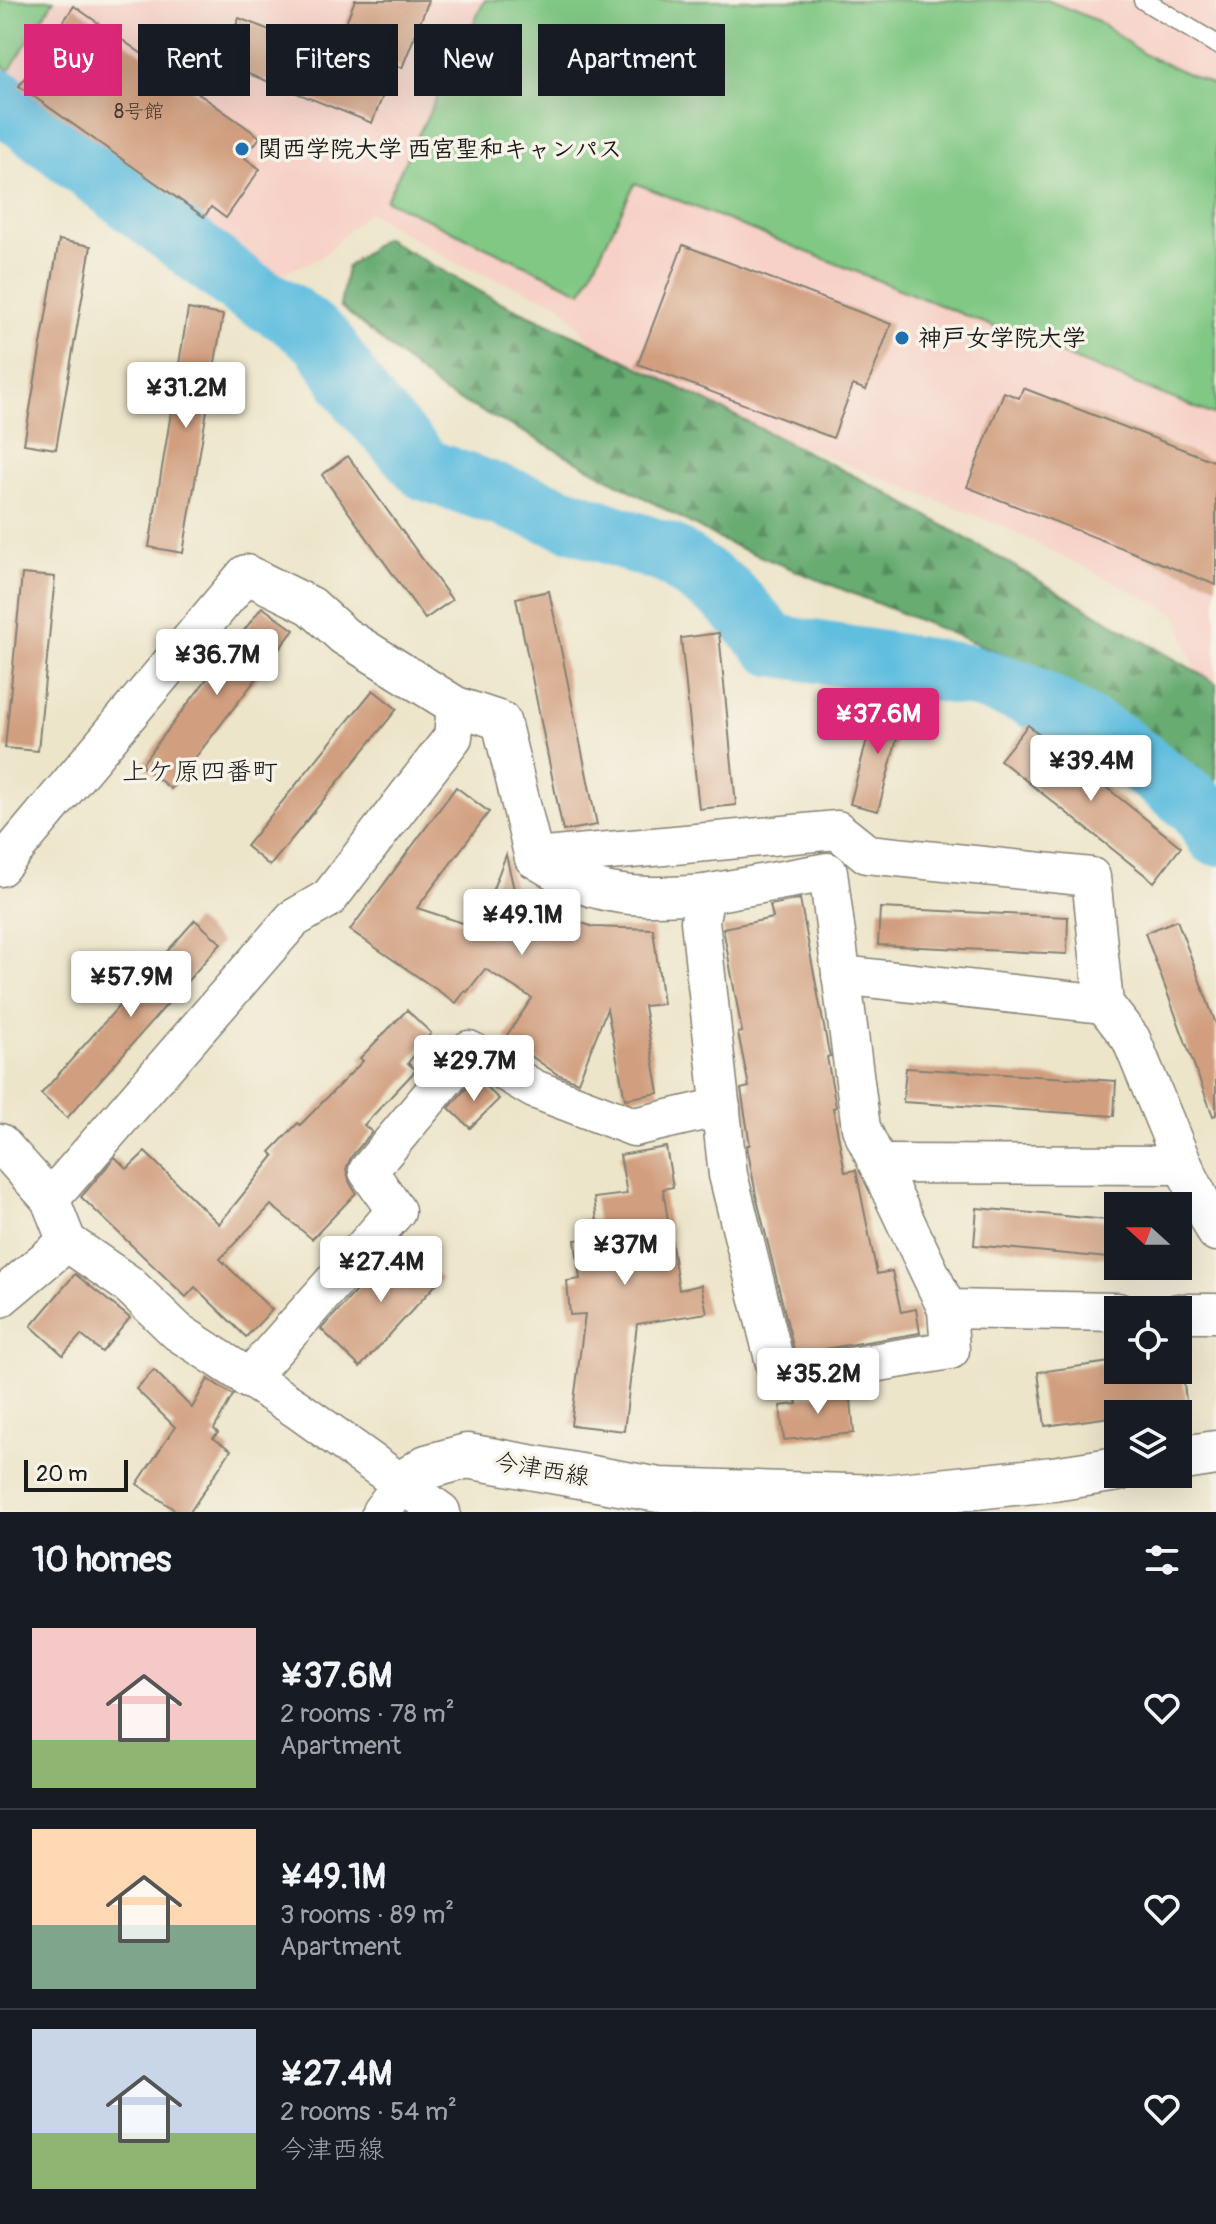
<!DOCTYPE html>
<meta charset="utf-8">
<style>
body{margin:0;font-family:Pangolin,"Klee One",sans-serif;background:#20242c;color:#f1f3f6;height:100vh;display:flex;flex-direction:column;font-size:30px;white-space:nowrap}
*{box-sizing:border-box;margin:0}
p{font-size:26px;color:#9ea1a6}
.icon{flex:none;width:44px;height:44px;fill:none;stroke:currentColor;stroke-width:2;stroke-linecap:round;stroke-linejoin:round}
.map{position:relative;height:1512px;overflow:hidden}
.drawer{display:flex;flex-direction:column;background:#171b24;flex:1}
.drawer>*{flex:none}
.guide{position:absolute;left:24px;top:24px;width:800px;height:72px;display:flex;gap:16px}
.needle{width:52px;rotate:291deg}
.buttons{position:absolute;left:1104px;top:1192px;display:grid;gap:16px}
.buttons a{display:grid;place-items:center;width:88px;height:88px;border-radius:0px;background:#171b24;box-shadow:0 8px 32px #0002;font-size:40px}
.scale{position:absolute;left:24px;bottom:20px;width:104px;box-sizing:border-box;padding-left:8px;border:4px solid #1c1c1c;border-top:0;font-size:22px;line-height:28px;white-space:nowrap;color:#1c1c1c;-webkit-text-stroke:6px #f7f3e8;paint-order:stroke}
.price{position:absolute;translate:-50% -68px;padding:0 18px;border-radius:8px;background:#fff;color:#222;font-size:26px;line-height:52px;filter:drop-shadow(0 2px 4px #0008)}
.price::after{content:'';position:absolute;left:50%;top:48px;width:24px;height:18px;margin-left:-12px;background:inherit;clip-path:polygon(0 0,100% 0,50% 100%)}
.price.current{background:#db2777;color:#fff}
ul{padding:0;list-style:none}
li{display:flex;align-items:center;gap:24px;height:200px;padding:0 32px}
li+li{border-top:2px solid #363941}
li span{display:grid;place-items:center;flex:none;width:224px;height:160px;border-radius:0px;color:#555}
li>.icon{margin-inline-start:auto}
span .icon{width:96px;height:96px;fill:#fffc;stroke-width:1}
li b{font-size:34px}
h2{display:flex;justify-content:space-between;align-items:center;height:96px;padding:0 32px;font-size:34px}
.pill{padding:0 28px;border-radius:0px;background:#171b24;box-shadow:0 8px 32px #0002;font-size:28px;line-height:72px}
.pill.current{background:#db2777;color:#fff}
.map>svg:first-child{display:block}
.built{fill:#f7d1c7}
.forest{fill:url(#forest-firs);stroke:#426447;stroke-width:2}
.park{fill:#81c884;stroke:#4e7250;stroke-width:2}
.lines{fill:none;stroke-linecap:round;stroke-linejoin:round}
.river{stroke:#61bedf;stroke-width:62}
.building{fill:#d19f7f}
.service-casing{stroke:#848073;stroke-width:21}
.minor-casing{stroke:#848073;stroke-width:41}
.tertiary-casing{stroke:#848073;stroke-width:47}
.service{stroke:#fff;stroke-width:18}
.minor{stroke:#fff;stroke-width:38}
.tertiary{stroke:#fff;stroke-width:44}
.poi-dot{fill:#1f6fb2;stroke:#f7f3e8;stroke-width:3}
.labels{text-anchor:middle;stroke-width:7;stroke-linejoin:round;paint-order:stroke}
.number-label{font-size:20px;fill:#493d35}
.poi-label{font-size:24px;font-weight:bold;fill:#1c1c1c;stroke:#f7f3e8;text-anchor:start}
.street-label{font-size:24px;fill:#1c1c1c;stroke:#f7f3e8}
.neighbourhood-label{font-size:26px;fill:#1c1c1c;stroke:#f7f3e8}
</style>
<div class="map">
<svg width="1216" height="1512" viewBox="0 0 1216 1512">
<defs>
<pattern id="forest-firs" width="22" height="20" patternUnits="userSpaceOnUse" patternTransform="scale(2)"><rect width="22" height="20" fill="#68ac72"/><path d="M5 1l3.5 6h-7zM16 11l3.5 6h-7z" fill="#558b5d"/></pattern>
</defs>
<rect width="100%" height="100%" fill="#f7f3e8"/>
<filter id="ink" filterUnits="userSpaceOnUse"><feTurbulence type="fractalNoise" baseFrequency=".0125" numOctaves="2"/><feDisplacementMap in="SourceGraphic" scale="16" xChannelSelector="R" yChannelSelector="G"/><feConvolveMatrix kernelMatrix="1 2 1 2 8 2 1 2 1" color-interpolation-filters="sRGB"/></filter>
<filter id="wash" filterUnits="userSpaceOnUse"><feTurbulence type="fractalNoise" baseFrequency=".006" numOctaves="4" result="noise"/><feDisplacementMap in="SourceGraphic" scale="32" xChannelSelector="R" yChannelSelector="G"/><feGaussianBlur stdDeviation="1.8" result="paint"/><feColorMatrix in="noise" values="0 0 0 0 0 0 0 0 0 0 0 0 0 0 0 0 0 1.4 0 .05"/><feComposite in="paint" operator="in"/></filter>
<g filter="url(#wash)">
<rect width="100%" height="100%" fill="#ede5ca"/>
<path class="built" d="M0,0h1216v734l-39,-120 -177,-89 -384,-153 -57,-69 -100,-38 -91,-53 -48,46 -57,23 -263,-194z"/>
<path class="forest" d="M384,238l110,61 93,42 297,150 332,192v103l-206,-129 -285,-115 -207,-113 -74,-36 -104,-87 7,-39z"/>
<g class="park">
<path d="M0,0h54l-45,71 -9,-8z"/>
<path d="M485,0h562l51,21 47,34 71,31v330l-581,-233 -53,109 -196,-92z"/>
</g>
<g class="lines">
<path class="river" d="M0,100l244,188 45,26 33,26 40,60 64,70 245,85 56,39 46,51 199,31 55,18 87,48 85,65 17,28"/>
</g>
<g id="blocks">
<g class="building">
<path d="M355,0h74l-27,68 -7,-3 -23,58 -151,-60 18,-45 94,37z"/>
<path d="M74,6l186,131 -15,21 15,11 -34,49 -15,-11 -7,10 -185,-131z"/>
<path d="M59,240l32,6 -35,203 -32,-5z"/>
<path d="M683,245l208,79 -25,66 -13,-5 -20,53 -195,-74z"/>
<path d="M188,309l35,6 -40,238 -34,-6z"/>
<path d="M1023,388l193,74v123l-249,-98 37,-95 15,6z"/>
<path d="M348,456l104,144 -27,19 -103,-144z"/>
<path d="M22,574l33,3 -17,174 -33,-3z"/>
<path d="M549,591l48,234 -34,6 -47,-233z"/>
<path d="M262,607l32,23 -123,159 -30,-24z"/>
<path d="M719,633l17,172 -37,4 -18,-171z"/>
<path d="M373,690l24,19 -127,157 -24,-20z"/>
<path d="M877,701l28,7 -27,103 -28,-7z"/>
<path d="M1028,725l153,122 -27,35 -154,-122z"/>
<path d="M456,787l33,25 -72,96 61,20 28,-73 10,43 77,29 60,2 10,75 -19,2 15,87 -34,6 -18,-90 -29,73 -21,-8 -52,-36 27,-40 -47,-29 -18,23 -2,-1 -9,12 -106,-73z"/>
<path d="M800,899l28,149 2,8 -3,1 9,50 -3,1 12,64 11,-2 21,104 15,-3 9,41 15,-3 4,24 -125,21 -39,-159 -8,-43 -1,-7h3l-9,-56 8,-2 -11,-54 4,-1 -19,-104 50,-10 -3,-13z"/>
<path d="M880,908l188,9 -1,37 -189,-9z"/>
<path d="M195,920l26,23 -154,175 -26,-24z"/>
<path d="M1177,920l39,104v91l-3,1 -68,-183z"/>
<path d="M407,1010l24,23 -23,30 8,7 -52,55 8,7 -21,25 -5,12 4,14 6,10 -44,46 -41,-34 -51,54 52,51 -26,27 -51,-50 -9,10 -105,-100 34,-40 12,12 18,-17 74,72 55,-68 -4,-4 28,-29 2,2 63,-64 -3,-3z"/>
<path d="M906,1068l210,13 -2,35 -211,-14z"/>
<path d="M474,1079l10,6 15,14 -29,29 -21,-20z"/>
<path d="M666,1147l7,40 -10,2 16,101 22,-5 6,28 -70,11 -13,107 -53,-6 14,-111 -15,1 -3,-34 13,-2 -5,-39 15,-2 -2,-17 9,-1 -3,-22 33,-4 -7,-39z"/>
<path d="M977,1208l141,13v38l-144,-14z"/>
<path d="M403,1240l38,39 -81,88 -39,-38z"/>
<path d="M75,1274l55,44 -28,34 -21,-17 -18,20 -32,-29z"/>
<path d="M1118,1361v9h64l5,37 -53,7h-16v2l-73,10 -7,-54z"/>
<path d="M154,1370l38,38 16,-29 25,16 -19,34 4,4 -5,5 18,12 -41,62h-12l-41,-28 38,-57 -39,-38z"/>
<path d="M850,1389l4,44 -70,7 -4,-34 17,-2 -1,-6z"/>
</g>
</g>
</g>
<g filter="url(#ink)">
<use href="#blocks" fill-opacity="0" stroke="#848073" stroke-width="2"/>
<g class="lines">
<g class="service-casing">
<path id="service" d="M1143,0l73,44"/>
</g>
<g class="minor-casing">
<g id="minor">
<path d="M456,706l45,15 33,137 303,-28 30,24 224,23 13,127 27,35 52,126 33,67"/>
<path d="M534,858c20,12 40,25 63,31 35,10 73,7 108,5"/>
<path d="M0,867l246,-293 65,32 33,30 112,70 -3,31 -124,161 -36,21 -243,280"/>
<path d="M828,872l33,256 86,181 3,41 -171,29 -51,-204 -28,-254 5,-27z"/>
<path d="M841,975l263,29"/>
<path d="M0,1143l50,56 17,43 61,42 50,48 119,77 144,103"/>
<path d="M878,1164l305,1"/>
<path d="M0,1298l67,-56"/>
<path d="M947,1309l171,3"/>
<path d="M1178,1313h38"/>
<path d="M248,1379l148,-168 -28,-40 101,-121 65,39 100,38 87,-20"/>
<path d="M381,1512l21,-28"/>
</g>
</g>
<g class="tertiary-casing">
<g id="tertiary">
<path d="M1178,1459l38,-6"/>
<path d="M402,1484l25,-17 40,-11 192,34 223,7 171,-18 65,-10"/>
</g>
</g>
<use href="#service" class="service"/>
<use href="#minor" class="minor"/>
<use href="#tertiary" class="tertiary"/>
</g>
</g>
<g class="poi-dot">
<circle cx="242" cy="149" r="8"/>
<circle cx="902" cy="338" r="8"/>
</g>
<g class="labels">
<g class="number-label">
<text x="139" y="118">8号館</text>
</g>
<g class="poi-label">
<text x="258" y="157">関西学院大学 西宮聖和キャンパス</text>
<text x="918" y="346">神戸女学院大学</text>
</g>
<g class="street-label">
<text transform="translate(542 1469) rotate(10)" y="8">今津西線</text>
</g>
<g class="neighbourhood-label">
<text x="200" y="780">上ケ原四番町</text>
</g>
</g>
</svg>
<div class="buttons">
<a><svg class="needle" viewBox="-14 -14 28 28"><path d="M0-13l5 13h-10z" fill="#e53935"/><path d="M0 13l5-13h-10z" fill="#9ea1a6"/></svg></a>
<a><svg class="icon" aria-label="locate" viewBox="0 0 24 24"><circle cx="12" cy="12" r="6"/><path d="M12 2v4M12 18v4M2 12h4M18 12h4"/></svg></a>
<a><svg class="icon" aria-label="layers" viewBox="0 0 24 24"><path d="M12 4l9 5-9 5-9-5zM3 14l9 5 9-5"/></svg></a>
</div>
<div class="scale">20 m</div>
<b class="price" style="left:186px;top:430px">¥31.2M</b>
<b class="price" style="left:217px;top:697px">¥36.7M</b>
<b class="price current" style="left:878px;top:756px">¥37.6M</b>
<b class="price" style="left:1091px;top:803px">¥39.4M</b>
<b class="price" style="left:522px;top:957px">¥49.1M</b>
<b class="price" style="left:131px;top:1019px">¥57.9M</b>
<b class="price" style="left:474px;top:1103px">¥29.7M</b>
<b class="price" style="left:625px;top:1287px">¥37M</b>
<b class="price" style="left:381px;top:1304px">¥27.4M</b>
<b class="price" style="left:818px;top:1416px">¥35.2M</b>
<div class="guide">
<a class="pill current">Buy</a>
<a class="pill">Rent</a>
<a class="pill">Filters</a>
<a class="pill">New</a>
<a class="pill">Apartment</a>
</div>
</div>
<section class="drawer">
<h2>10 homes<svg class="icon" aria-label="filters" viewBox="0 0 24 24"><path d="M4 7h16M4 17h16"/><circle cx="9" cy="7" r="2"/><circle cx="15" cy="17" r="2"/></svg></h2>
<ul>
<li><span style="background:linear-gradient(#f6c9c9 70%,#8fb573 0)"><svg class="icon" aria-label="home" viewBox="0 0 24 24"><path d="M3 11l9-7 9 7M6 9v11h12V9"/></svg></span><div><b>¥37.6M</b><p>2 rooms · 78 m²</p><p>Apartment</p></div><svg class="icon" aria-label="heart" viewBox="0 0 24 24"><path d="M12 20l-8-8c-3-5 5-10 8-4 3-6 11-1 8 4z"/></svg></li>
<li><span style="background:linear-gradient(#ffd9b3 60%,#7fa58c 0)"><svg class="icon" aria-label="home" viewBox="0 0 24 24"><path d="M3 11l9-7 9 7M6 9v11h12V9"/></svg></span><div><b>¥49.1M</b><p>3 rooms · 89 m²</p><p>Apartment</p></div><svg class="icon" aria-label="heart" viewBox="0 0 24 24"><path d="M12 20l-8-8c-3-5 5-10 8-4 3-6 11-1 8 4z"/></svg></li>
<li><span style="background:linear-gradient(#c9d6e8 65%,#8fb573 0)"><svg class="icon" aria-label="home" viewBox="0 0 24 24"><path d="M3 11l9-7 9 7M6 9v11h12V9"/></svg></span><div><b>¥27.4M</b><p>2 rooms · 54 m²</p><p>今津西線</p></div><svg class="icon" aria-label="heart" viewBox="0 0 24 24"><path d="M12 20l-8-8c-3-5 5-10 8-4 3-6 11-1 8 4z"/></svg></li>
</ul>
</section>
